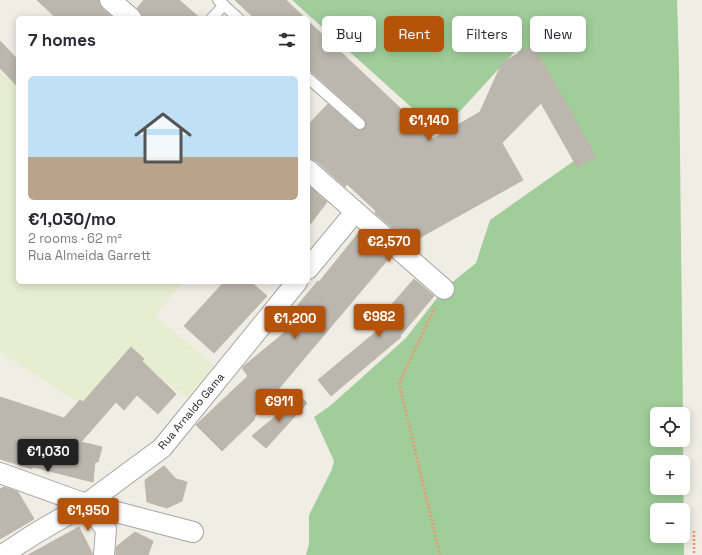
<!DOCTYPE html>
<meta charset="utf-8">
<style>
body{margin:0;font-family:"Space Grotesk",sans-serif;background:#f2f2f3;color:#2b2b33;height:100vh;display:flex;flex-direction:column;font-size:15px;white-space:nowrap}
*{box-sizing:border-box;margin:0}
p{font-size:13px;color:#7c7c81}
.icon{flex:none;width:22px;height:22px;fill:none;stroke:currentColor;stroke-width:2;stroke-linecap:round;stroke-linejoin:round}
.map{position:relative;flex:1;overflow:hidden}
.sheet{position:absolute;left:16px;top:16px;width:294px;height:268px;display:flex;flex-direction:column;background:#fff;border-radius:6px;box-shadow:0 2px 10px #0003}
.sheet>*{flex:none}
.hud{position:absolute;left:322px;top:16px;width:320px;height:36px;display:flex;gap:8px}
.buttons{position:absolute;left:650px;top:407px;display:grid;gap:8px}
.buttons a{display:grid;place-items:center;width:40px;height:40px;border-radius:6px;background:#fff;box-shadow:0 2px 10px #0003;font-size:20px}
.price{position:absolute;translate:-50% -34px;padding:0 9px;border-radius:4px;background:#b45309;color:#fff;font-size:13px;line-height:26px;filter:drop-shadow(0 1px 2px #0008)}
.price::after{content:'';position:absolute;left:50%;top:24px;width:12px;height:9px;margin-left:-6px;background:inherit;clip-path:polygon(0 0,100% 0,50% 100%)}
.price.current{background:#222;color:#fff}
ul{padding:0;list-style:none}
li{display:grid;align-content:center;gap:8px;height:212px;padding:0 12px}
li span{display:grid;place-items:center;height:124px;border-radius:6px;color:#555}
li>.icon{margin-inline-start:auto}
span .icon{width:72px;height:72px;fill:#fffc;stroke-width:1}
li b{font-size:17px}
h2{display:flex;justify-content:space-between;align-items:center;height:48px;padding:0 12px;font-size:17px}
.pill{padding:0 14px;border-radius:6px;background:#fff;box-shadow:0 2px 10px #0003;font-size:14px;line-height:36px}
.pill.current{background:#b45309;color:#fff}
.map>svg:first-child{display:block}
.farmland{fill:#e6edd0}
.forest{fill:#a0cd9a;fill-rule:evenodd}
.building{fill:#bbb6ae;stroke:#c0b6a7}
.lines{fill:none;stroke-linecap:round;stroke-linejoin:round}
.service-casing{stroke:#a5a5a5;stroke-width:12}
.minor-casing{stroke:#a5a5a5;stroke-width:22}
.path{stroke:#f5946f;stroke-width:2.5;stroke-dasharray:2 2;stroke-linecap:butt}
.service{stroke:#fff;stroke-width:10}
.minor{stroke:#fff;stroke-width:20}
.labels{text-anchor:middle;stroke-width:3;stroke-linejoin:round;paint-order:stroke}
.street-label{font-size:11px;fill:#1e1e1e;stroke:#fff}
</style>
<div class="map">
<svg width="702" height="555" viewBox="0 0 702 555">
<rect width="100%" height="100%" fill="#efede4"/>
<path class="farmland" d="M0,73l18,13v196h165l-28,34 59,49 -27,33 -59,-48 -46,55 -82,-53z"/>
<path class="forest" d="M292,0h385l2,66 4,348h-26v26h26v-5l1,120h-378l3,-11v-29l23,-46 2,-8 -20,-44 16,-11 76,-68 38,-49 32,-26 14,-43 101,-71 -75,-99 -76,83zM657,462h26v26h-26zM657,510h26v26h-26z"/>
<g class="building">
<path d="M37,0h62v4l3,4 11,10h-57z"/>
<path d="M144,0h35l21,18h-58v-4l-5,-6z"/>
<path d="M235,0h51l19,18h-51z"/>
<path d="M308,21l125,118 47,-27 22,-49 31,-18 63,112 -19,10 -36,-64 -39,40 21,37 -113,63 -35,-30 1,-2 -29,-27 -2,3 -29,-26 -8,-2v-34l20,-21 28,25 6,1 4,-5 -2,-6 -56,-50z"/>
<path d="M0,41l18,19v27l-18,-19z"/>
<path d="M308,185l19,17 -19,25z"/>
<path d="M360,231l28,24 -2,1 3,2 -135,160 1,1 -33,32 -26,-26 52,-49 -6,-8 2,-2 51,-42 -8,-6 31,-37 1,1z"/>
<path d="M414,279l20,17 -34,40 1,1 -70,59 -13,-16 77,-64 -8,-6z"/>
<path d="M224,282h27l16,14 -53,57 -30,-27z"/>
<path d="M131,347l13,12 -2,2 34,33 -18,20 -21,-19 -13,15 -8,-8 -35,40 21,5 -4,15h-3l-2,20 -60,-15 -1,2 -32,-10v-62l64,21 16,-18 3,2z"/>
<path d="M300,396l7,7 -41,45 -14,-12z"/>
<path d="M164,466l12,13 11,3 -5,19 -15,7 -20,-6 -2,-22z"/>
<path d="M4,487l14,5 16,27 -34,20v-50z"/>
<path d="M79,527l14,28h-65z"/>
<path d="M135,532l18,9 -5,14h-32v-8z"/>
</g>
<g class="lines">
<g class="service-casing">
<g id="service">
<path d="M218,0l20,18"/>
<path d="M212,18l12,-13"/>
<path d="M308,78l52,46"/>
</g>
</g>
<g class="minor-casing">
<g id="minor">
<path d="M110,0l21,18"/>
<path d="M308,170l136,119"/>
<path d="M308,269l47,-57"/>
<path d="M0,473l86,31 107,28"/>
<path d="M86,504l20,25 -2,26"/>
<path d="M2,555l34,-22 50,-29 76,-56 135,-166"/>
</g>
</g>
<g class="path">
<path d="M435,307l-36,76 41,172"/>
<path d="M694,531v24"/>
</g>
<use href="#service" class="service"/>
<use href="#minor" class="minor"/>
</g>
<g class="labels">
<g class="street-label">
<text transform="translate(191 411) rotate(-50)" y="4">Rua Arnaldo Gama</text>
</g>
</g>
</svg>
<div class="buttons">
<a><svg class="icon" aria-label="locate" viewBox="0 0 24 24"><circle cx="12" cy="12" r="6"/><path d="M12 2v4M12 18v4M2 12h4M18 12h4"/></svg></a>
<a>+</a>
<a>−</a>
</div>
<b class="price" style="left:429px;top:142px">€1,140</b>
<b class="price" style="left:389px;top:263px">€2,570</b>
<b class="price" style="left:379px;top:338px">€982</b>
<b class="price" style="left:295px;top:340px">€1,200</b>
<b class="price" style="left:279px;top:423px">€911</b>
<b class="price current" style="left:48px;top:473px">€1,030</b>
<b class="price" style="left:88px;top:532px">€1,950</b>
<div class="hud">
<a class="pill">Buy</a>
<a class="pill current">Rent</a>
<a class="pill">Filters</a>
<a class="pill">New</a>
</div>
<section class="sheet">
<h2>7 homes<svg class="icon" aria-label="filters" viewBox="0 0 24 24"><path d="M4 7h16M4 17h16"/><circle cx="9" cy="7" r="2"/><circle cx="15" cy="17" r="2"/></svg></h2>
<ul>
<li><span style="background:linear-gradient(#bfe0f5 65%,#b9a48a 0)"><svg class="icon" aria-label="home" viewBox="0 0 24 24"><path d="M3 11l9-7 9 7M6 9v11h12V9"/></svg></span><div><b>€1,030/mo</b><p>2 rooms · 62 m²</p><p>Rua Almeida Garrett</p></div></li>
</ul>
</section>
</div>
